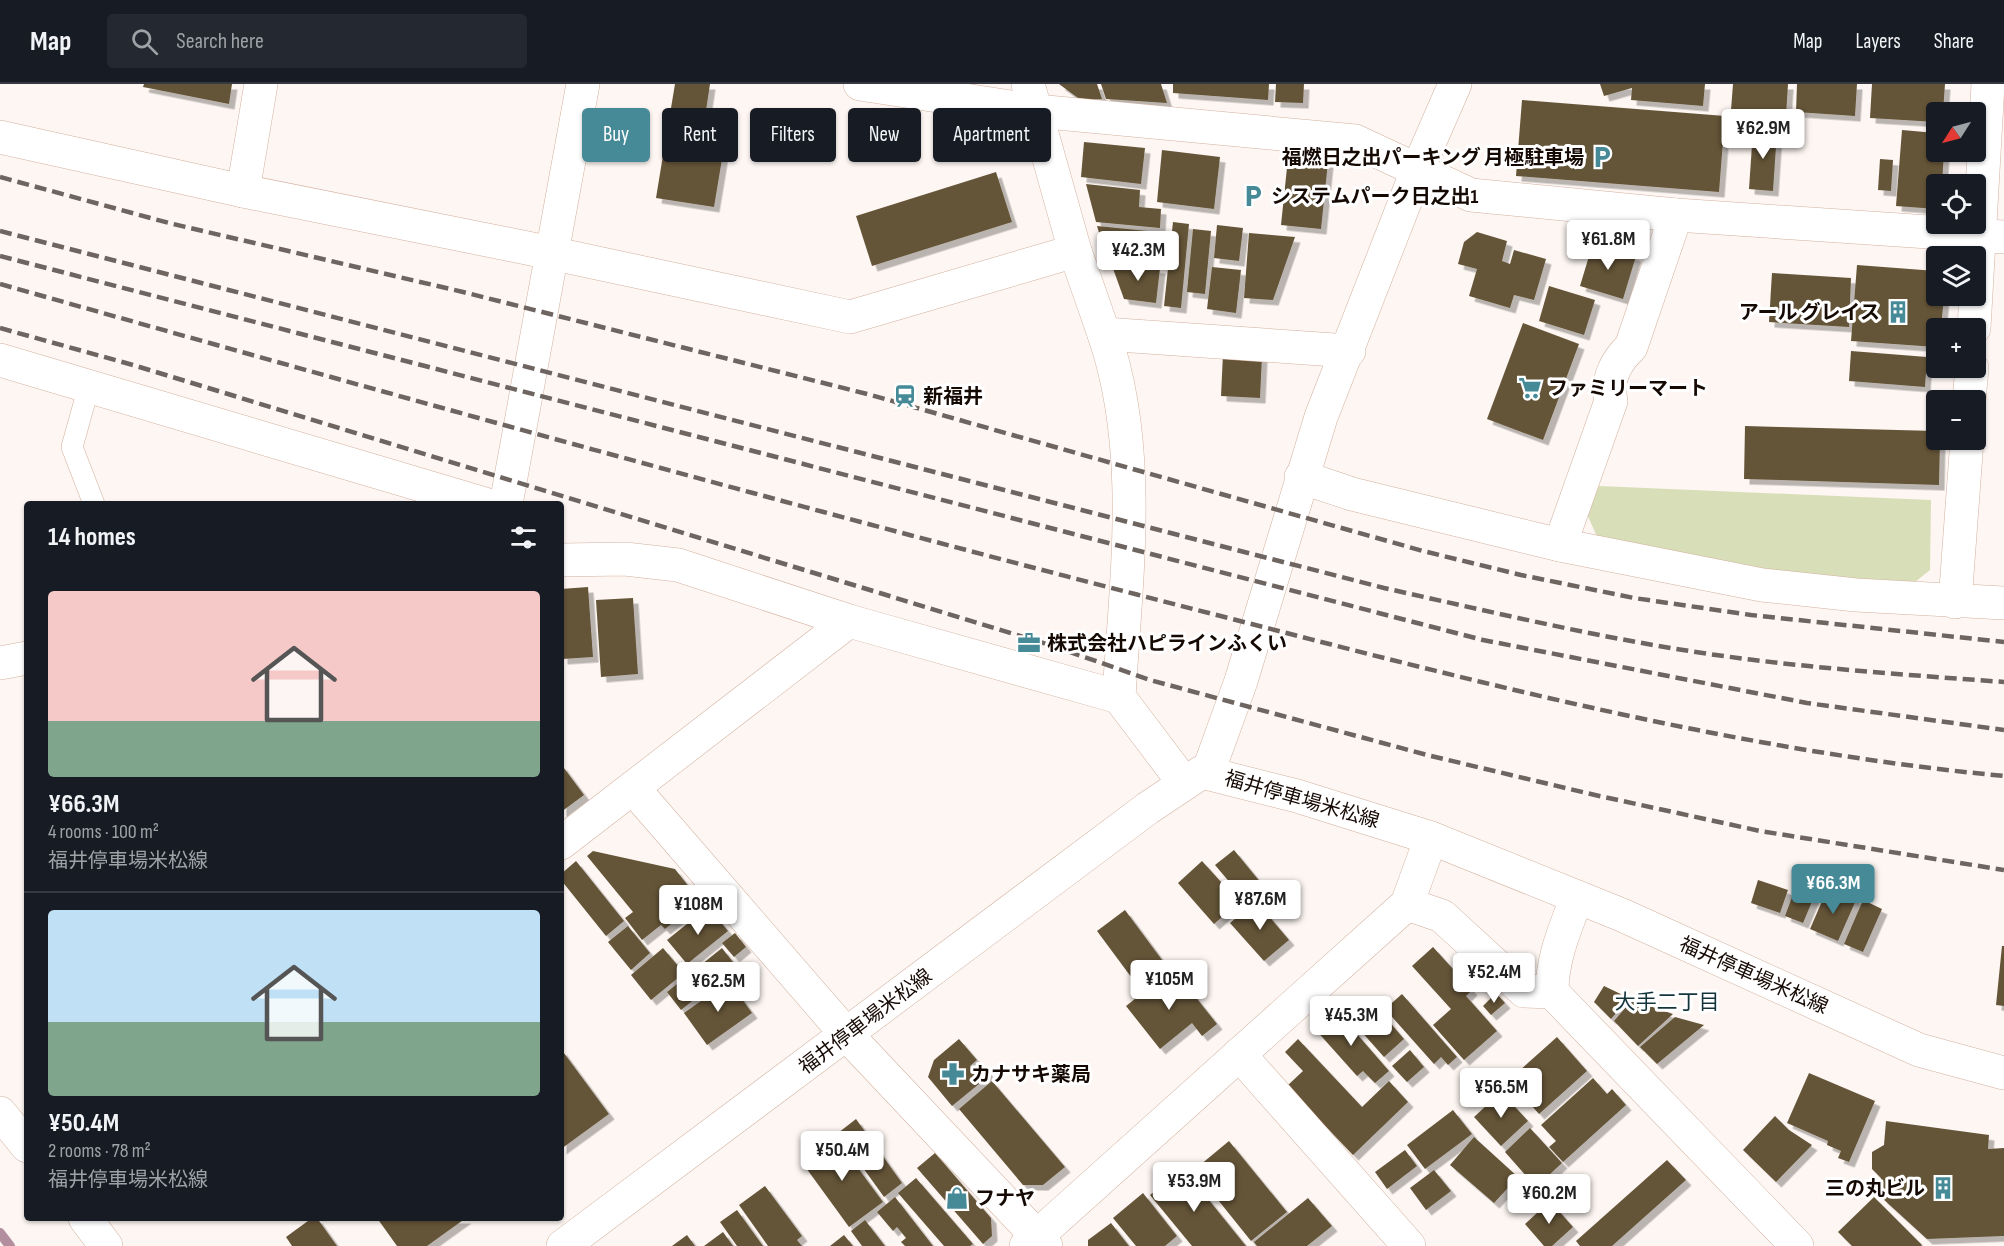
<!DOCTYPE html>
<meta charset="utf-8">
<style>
body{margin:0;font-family:"Sofia Sans Condensed","Noto Sans JP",sans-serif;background:#242831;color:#f1f3f6;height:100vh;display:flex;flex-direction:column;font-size:22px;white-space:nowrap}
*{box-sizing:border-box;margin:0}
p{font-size:20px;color:#9ea1a6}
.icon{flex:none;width:33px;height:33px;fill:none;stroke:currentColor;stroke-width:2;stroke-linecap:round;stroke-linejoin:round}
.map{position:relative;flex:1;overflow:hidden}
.sheet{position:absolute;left:24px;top:417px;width:540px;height:720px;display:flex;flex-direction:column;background:#171b24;border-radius:6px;box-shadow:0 2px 4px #0004}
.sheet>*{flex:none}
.hud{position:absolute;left:582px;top:24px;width:570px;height:54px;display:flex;gap:12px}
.needle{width:39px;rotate:234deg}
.controls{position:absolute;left:1926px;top:18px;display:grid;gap:12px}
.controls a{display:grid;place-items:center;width:60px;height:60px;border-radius:6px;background:#171b24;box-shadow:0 2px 4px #0004;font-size:30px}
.price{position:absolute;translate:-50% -51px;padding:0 14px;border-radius:6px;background:#fff;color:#222;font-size:20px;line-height:39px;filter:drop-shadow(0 2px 3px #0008)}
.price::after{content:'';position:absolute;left:50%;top:36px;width:18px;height:14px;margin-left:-9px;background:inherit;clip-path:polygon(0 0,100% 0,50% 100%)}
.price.on{background:#468a98;color:#fff}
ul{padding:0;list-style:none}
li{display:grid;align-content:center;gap:12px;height:318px;padding:0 24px}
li+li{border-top:2px solid #363941}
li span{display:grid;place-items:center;height:186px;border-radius:6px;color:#555}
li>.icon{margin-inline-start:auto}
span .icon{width:108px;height:108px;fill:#fffc;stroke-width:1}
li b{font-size:26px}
h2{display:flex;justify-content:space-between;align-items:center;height:72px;padding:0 24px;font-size:26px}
.pill{padding:0 21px;border-radius:6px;background:#171b24;box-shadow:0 2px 4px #0004;font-size:21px;line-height:54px}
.pill.on{background:#468a98;color:#fff}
header{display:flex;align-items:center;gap:36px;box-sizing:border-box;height:84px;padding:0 30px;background:#171b24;border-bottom:2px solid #363941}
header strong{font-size:28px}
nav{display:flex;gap:33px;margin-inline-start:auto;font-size:21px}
.search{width:420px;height:54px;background:#242831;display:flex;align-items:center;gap:15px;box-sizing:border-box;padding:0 21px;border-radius:6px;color:#9ea1a6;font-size:22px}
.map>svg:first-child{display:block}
.green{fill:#d8deb7}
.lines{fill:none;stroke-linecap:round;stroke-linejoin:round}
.stream{stroke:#b28e9f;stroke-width:10}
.building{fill:#655539;filter:url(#shadow)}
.lane-casing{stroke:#d3b19f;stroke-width:22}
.street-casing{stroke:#d3b19f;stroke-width:34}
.secondary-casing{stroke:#d3b19f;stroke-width:34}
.lane{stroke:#fff;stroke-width:21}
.street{stroke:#fff;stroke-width:33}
.secondary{stroke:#fff;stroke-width:33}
.rail{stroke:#6e6460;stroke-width:4.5;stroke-dasharray:12 6;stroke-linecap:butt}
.labels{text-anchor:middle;stroke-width:6;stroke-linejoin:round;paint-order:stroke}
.poi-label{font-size:20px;font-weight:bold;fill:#150904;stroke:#fff;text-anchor:start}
.street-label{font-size:20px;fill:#150904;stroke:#fff}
.neighbourhood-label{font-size:21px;fill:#13343b;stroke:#fff}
</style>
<header>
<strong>Map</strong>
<div class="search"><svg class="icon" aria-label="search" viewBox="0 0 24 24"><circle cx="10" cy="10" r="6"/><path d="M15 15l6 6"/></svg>Search here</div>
<nav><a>Map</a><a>Layers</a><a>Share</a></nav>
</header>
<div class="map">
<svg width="2004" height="1162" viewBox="0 0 2004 1162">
<defs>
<filter id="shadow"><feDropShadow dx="5.5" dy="5.5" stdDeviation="0" flood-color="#0004"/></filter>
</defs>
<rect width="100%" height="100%" fill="#fdf6f2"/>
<path class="green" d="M1599,402l332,14 -1,70 -20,16 -195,-23 -117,-24 -11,-25z"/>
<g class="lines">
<path class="stream" d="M0,1149l10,13"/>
</g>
<g class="building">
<path d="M144,0h88l-3,20 -86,-17z"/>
<path d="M675,0h35l-8,53 -35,-5z"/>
<path d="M1059,0h38l5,15 -13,1 -11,-2z"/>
<path d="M1101,0h60l6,19 -61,-4z"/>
<path d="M1173,0h96l-1,16 -95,-7z"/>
<path d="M1276,0h28l-1,19 -28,-1z"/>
<path d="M1600,0h105l-2,22 -72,-6 1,-12 -28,8z"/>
<path d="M1733,0h55l-2,32 -55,-6z"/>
<path d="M1797,0h60l-2,32 -59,-4z"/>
<path d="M1872,0h73l-2,28h-7v10l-66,-4z"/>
<path d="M1522,16l203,16 -6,76 -203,-16z"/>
<path d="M1753,46l24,2 -4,59 -24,-2z"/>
<path d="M1902,46l34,3v19h8l-2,32h-6v25l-40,-3z"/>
<path d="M666,53l58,10 -10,60 -58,-9z"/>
<path d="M1084,58l61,6 -4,36 -60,-7z"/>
<path d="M1162,66l58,7 -6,52 -57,-7z"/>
<path d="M1288,74l40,4 -7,67 -40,-4z"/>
<path d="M1880,75l13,1 -2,31 -13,-1z"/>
<path d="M996,88l16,50 -140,44 -16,-50z"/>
<path d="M1086,100l54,6 -1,17 22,2 -1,19 -64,-6z"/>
<path d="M1173,138l16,2 -8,84 -17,-2z"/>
<path d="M1217,141l26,3 -4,33 -25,-3z"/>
<path d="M1097,142l61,6 -1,19 -54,-5z"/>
<path d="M1193,145l18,2 -6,63 -18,-2z"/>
<path d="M1477,148l30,9 -5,20 8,3 4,-14 32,9 -12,41 -20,-5 -4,13 -41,-12 8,-27 -19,-5 6,-22z"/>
<path d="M1249,149l46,4 -22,63 -29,-2z"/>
<path d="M1593,159l43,13 -13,43 -43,-13z"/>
<path d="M1111,179l49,5 -4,35 -32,-4z"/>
<path d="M1857,181l79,6v25h8l-3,32h-5v19l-85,-6z"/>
<path d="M1212,183l29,3 -5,43 -29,-4z"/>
<path d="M1772,189l79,5 -2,49 -80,-5z"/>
<path d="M1549,202l46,14 -11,35 -45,-14z"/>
<path d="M1523,239l56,21 -36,96 -56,-21z"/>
<path d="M1851,267l76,6 -2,30 -76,-6z"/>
<path d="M1223,270l39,2 -2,42 -39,-2z"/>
<path d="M1745,342l191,5v9h4l-1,45 -195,-6z"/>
<path d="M588,503l5,70 -31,2 -1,-70z"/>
<path d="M633,514l5,76 -37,3 -5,-77z"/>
<path d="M561,680l23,31 -23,17z"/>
<path d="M1234,766l27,33 -18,15 -28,-33z"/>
<path d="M593,767l82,18 25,32 -35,28 -4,-4 -19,15 -17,-22 8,-6 -46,-56z"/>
<path d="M576,777l48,60 -18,15 -45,-56v-6z"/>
<path d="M1202,777l37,41 -25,22 -36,-41z"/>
<path d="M1758,796l30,10 -8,23 -29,-10z"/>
<path d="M1795,805l19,8 -11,26 -18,-7z"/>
<path d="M1826,808l27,4 3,4 -18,41 -28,-12z"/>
<path d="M1863,816l19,9 -19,43 -19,-8z"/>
<path d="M1256,817l33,39 -25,21 -34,-38z"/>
<path d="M708,823l20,24 -41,33 -20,-24z"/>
<path d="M1125,826l43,58 -28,21 -43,-58z"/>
<path d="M628,842l22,27 -19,17 -23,-28z"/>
<path d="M735,849l11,14 -12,10 -12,-14z"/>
<path d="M2002,862h2v60l-8,-1z"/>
<path d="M1433,863l39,43 -6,6 31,35 -33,29 -31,-35 18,-16 -39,-43z"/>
<path d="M663,864l21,25 -33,27 -20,-25z"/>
<path d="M722,864l14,18 -55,44 -14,-18z"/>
<path d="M1169,888l14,17 3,-4 31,39 -15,12 -10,-13 -32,26 -34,-43z"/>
<path d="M729,897l23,32 -45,32 -23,-32z"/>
<path d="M1604,902l25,12 -18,21 -17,-17z"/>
<path d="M1496,909l9,10 -14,12 -8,-9z"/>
<path d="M1402,910l55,63 -9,8 -7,-8 -7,7 -49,-55z"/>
<path d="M1632,916l41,14 -35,32 -24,-25z"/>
<path d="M1374,920l30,35 -20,18 -31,-35z"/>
<path d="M1336,926l53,61 -14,12 -12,-12 -6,5 -42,-47z"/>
<path d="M1675,933l29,8 -47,39 -17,-17z"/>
<path d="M1557,953l30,34 -48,43 -30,-34z"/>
<path d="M959,955l18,21 -7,6 7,8 8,-6 5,7 -38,31 -24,-29 6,-17z"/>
<path d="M1298,955l64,68 27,-26 19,21 -55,53 -66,-69 16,-15 -18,-19z"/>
<path d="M561,965l48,65 -48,35z"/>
<path d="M1410,966l14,17 -17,15 -15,-16z"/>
<path d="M1809,989l66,28 -26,61 -11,-4 3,-7 -14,-6 1,-4 -41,-18z"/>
<path d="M1593,994l14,16 5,-5 14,16 -63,57 -14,-15 7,-6 -15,-16z"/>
<path d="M992,997l73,86 -22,18h-20l-64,-76z"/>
<path d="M1501,1008l27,29 -27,25 -27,-29z"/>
<path d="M1453,1026l19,24 -47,35 -18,-24z"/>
<path d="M1775,1032l14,14 23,15 -36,37 -33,-32z"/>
<path d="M856,1035l46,64 -18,14 -46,-64z"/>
<path d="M1886,1037l103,14 -1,14 16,-1v88l-77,3 -45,-41 -1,-20 -9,-9v-17l12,-7z"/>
<path d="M1530,1044l32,35 -26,24 -31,-35z"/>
<path d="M835,1053l48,65 -34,25 -48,-66z"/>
<path d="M1474,1053l44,40 -24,26 -44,-38z"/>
<path d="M1229,1057l58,71 -36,29 -57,-71z"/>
<path d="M1405,1066l12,16 -30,23 -12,-17z"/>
<path d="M935,1069l56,65 1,18 -9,8 -66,-76z"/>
<path d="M1667,1076l19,20 -74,66h-32l-4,-5z"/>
<path d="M1183,1084l63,78h-54l-42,-51z"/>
<path d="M1434,1086l17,21 -25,19 -16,-22z"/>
<path d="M916,1094l57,66 -3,2h-26l-46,-53z"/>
<path d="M765,1102l37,50 -5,4 5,6h-34l-29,-41z"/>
<path d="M1143,1109l34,43 -12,10h-29l-23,-28z"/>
<path d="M895,1113l38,49h-28l-4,-4 5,-4 -9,-11 -4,4 -16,-19z"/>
<path d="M1874,1113l48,48 -1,1h-69l-14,-14z"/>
<path d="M1308,1114l24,28 -25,20h-50l-3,-4z"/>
<path d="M1550,1117l23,26 -21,19h-8l-19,-22z"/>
<path d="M737,1126l26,36h-26l-17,-24z"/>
<path d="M312,1134h5l20,28h-45l-6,-9z"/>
<path d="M377,1134h89l-39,28h-30z"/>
<path d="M865,1136l20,26h-23l-11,-15z"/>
<path d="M1111,1139l18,23h-41v-6z"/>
<path d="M723,1148l10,14h-29z"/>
<path d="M687,1151l8,11h-23z"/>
<path d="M844,1151l9,11h-23z"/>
</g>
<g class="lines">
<g class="lane-casing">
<path id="lane" d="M89,302l-17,61 22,57"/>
</g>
<g class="street-casing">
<g id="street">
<path d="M860,0l176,27 319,30 116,54 205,20 328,22"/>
<path d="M0,53l243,54 284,57 323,69 225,-66"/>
<path d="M243,107l18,-107"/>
<path d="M1974,244l14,-244"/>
<path d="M0,276l485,144"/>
<path d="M1969,316l3,-32"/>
<path d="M1301,393l51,17 208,51 202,40 94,10 148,8"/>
<path d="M506,420l77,-420"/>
<path d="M1560,461l51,-144c-5,-21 5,-40 20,-54l45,-132"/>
<path d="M1955,518l12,-162"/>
<path d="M1184,699l-65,-86c7,-120 25,-247 -15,-363l245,17"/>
<path d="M633,704l214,247 199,211"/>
<path d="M561,759l288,-222"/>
<path d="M1577,813c-12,32 -25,61 -25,95l245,254"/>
<path d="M1407,820l35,12 82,75 28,1"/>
<path d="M1239,970l170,192"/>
<path d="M1026,1162l381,-342 24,-66"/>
</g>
</g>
<g class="secondary-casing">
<g id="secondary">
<path d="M1028,0l47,167 29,83"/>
<path d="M561,476l64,-1 53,6 171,56 270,76"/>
<path d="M0,579l27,-5"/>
<path d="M1208,688l33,-91 80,-264 96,-246 38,-87"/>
<path d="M0,1029l27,33"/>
<path d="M85,1134l21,28"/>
<path d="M563,1162l585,-438 54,-36 95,24 134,42 191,77 297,135 85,23"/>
</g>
</g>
<use href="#lane" class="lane"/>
<use href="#street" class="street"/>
<use href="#secondary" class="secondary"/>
<g class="rail">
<path d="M0,93l169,46 294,69 408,103 552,156 98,24 113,23 117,17 253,27"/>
<path d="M0,147l1384,357c99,22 199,46 299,62 106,17 213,24 321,32"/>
<path d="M0,172l1483,384 324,63 197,27"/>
<path d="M0,200c386,109 773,217 1162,317 278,71 555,148 842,175"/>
<path d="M0,244l133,37 917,280 100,35 277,75 168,40 165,36 244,39"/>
</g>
</g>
<defs>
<g id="parking-bare" transform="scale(1.8)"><path d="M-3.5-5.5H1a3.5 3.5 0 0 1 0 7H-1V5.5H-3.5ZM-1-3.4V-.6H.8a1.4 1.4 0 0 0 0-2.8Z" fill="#468a98" stroke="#fff" stroke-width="2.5" paint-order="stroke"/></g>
<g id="building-bare" transform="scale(1.8)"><path d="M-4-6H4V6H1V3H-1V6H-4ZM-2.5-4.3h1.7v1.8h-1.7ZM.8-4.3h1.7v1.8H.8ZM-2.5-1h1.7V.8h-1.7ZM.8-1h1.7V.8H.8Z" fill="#468a98" stroke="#fff" stroke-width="2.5" paint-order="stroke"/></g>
<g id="supermarket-bare" transform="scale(1.8)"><path d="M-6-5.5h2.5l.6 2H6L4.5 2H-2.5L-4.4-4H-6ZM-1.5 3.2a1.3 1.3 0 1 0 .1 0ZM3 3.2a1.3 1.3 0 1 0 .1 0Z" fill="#468a98" stroke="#fff" stroke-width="2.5" paint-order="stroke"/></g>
<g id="station-bare" transform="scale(1.8)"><path d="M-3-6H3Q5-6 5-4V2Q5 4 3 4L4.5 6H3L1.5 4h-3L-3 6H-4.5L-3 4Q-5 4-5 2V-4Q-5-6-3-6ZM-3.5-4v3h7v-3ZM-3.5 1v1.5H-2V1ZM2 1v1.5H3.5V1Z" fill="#468a98" stroke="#fff" stroke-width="2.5" paint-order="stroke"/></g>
<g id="office-bare" transform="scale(1.8)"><path d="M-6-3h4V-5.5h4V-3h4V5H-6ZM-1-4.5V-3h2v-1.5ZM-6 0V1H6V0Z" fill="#468a98" stroke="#fff" stroke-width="2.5" paint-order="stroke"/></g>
<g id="pharmacy-bare" transform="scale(1.8)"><path d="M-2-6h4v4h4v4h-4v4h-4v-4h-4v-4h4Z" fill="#468a98" stroke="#fff" stroke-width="2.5" paint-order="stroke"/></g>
<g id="shop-bare" transform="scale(1.8)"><path d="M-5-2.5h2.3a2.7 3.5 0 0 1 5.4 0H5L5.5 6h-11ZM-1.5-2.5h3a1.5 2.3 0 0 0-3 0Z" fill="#468a98" stroke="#fff" stroke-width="2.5" paint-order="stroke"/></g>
</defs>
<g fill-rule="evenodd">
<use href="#parking-bare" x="1602" y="73"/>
<use href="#parking-bare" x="1253" y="112"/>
<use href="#building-bare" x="1898" y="228"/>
<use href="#supermarket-bare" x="1530" y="304"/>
<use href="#station-bare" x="905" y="312"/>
<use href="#office-bare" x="1029" y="559"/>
<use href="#pharmacy-bare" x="953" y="990"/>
<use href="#building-bare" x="1943" y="1104"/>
<use href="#shop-bare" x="957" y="1114"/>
</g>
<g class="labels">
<g class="poi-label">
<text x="1584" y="80" text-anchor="end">福燃日之出パーキング 月極駐車場</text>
<text x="1271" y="119">システムパーク日之出1</text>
<text x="1880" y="235" text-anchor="end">アール グレイス</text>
<text x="1548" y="311">ファミリーマート</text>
<text x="923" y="319">新福井</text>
<text x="1047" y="566">株式会社ハピラインふくい</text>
<text x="971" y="997">カナサキ薬局</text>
<text x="1925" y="1111" text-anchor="end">三の丸ビル</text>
<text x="975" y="1121">フナヤ</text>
</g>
<g class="street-label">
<text transform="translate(1302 715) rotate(16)" y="7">福井停車場米松線</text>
<text transform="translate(1754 891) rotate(24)" y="7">福井停車場米松線</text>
<text transform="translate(865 937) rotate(-37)" y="7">福井停車場米松線</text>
</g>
<g class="neighbourhood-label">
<text x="1667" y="925">大手二丁目</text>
</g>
</g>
</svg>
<div class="controls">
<a><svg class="needle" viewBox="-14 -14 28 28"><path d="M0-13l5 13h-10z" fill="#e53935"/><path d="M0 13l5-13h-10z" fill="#9ea1a6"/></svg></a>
<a><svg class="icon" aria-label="locate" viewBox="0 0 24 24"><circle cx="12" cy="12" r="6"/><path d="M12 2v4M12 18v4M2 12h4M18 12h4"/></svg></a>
<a><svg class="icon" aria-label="layers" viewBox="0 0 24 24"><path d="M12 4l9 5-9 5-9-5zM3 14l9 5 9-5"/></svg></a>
<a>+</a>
<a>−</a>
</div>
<b class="price" style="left:1763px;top:76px">¥62.9M</b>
<b class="price" style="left:1608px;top:187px">¥61.8M</b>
<b class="price" style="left:1138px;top:198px">¥42.3M</b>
<b class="price on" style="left:1833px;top:831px">¥66.3M</b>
<b class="price" style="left:1260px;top:847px">¥87.6M</b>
<b class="price" style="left:698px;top:852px">¥108M</b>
<b class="price" style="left:1494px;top:920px">¥52.4M</b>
<b class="price" style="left:1169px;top:927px">¥105M</b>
<b class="price" style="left:718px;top:929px">¥62.5M</b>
<b class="price" style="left:1351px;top:963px">¥45.3M</b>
<b class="price" style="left:1501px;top:1035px">¥56.5M</b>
<b class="price" style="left:842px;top:1098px">¥50.4M</b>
<b class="price" style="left:1194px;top:1129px">¥53.9M</b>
<b class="price" style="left:1549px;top:1141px">¥60.2M</b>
<div class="hud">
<a class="pill on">Buy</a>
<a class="pill">Rent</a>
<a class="pill">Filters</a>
<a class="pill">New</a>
<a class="pill">Apartment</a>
</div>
<section class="sheet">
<h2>14 homes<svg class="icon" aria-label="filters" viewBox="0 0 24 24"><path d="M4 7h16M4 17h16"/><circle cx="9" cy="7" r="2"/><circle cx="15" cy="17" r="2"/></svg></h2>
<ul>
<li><span style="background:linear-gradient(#f6c9c9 70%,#7fa58c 0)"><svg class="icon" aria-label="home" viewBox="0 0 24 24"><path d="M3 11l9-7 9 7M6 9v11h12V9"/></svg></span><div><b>¥66.3M</b><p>4 rooms · 100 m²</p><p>福井停車場米松線</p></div></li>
<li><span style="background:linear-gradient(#bfe0f5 60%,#7fa58c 0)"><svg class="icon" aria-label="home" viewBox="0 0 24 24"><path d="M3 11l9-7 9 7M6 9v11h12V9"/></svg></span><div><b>¥50.4M</b><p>2 rooms · 78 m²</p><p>福井停車場米松線</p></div></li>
</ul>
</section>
</div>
